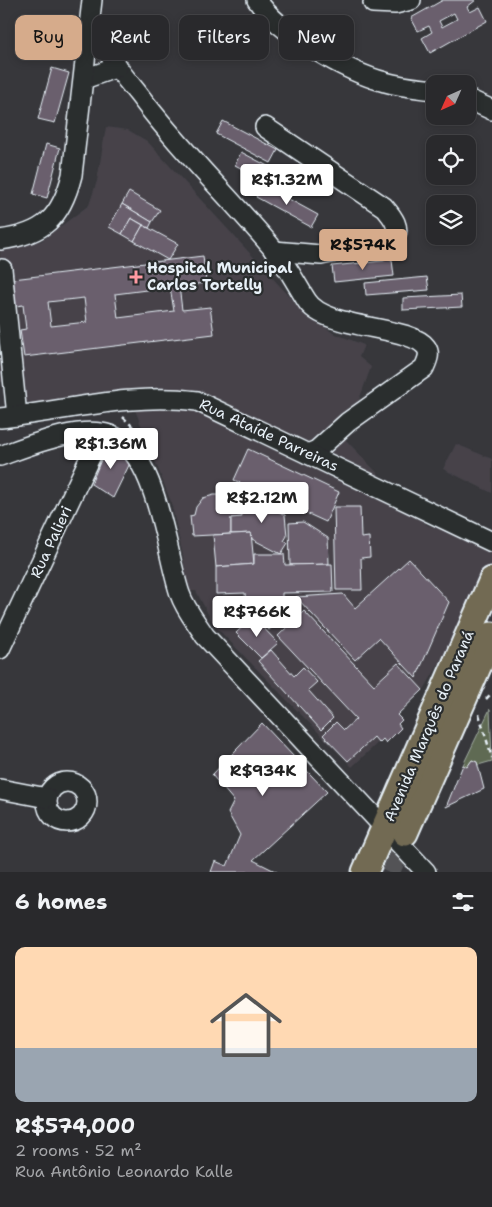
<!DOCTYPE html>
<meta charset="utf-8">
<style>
body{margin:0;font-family:"Shantell Sans",sans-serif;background:#313134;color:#f1f3f6;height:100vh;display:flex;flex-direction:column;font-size:19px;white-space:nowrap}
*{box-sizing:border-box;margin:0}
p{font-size:16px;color:#a5a6a9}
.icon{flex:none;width:28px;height:28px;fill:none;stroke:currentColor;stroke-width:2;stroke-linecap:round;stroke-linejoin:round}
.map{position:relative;height:872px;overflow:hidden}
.sheet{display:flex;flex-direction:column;background:#29292c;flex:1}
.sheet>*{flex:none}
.top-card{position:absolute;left:15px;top:15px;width:462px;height:45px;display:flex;gap:10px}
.needle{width:32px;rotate:225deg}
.controls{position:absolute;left:426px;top:75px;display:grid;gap:10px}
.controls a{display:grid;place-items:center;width:50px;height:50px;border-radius:10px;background:#29292c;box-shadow:0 2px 8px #0003,0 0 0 1px #454548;font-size:25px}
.price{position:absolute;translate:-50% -42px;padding:0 11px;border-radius:5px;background:#fff;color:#222;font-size:16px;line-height:32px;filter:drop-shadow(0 1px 2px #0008)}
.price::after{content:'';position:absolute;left:50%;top:30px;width:15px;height:11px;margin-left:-8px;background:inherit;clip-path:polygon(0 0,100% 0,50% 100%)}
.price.on{background:#d6ab8b;color:#111}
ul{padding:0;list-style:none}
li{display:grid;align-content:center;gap:10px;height:265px;padding:0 15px}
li+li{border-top:1px solid #454548}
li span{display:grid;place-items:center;height:155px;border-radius:10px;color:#555}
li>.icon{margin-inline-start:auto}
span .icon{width:90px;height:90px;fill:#fffc;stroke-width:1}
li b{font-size:21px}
h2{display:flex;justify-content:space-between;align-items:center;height:60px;padding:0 15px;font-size:21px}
.chip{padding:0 18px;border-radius:10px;background:#29292c;box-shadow:0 2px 8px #0003,0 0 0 1px #454548;font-size:18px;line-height:45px}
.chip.on{background:#d6ab8b;color:#111}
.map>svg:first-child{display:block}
.built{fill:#46434a}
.green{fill:#5e6a52;stroke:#a3aea5}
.building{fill:#6a5f6d;stroke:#e8f1f8;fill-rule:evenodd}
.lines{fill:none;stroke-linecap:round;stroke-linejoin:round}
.major-tunnel{stroke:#525357;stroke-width:25;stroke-dasharray:25 12;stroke-linecap:butt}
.minor-casing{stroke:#e8f1f8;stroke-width:22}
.major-casing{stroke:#e8f1f8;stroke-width:29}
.path{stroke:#e8f1f8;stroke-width:2.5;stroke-dasharray:5 4;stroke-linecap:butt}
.minor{stroke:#2a2d2e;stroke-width:19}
.major{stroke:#726b52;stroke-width:25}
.poi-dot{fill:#ff9aa2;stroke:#2a2d2e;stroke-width:2}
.labels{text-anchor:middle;stroke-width:4.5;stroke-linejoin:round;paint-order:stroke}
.poi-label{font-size:15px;font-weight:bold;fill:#e8f1f8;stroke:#2a2d2e;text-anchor:start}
.street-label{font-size:15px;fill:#e8f1f8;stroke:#2a2d2e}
</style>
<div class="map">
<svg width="492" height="872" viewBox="0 0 492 872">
<rect width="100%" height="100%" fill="#37373b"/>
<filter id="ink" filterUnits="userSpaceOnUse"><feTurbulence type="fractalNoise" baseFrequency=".02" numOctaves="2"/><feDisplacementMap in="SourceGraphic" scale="10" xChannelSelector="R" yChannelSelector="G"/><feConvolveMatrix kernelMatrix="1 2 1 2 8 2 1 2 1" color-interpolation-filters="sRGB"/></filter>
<g filter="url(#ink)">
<g class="built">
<path d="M106,127l22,3 19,11 154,168 32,24 31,12 -5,12 12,10 -26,72 82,86 65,19v27l-67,117 -28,26 5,6 -50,47 -138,-142 -18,-34h-9l-4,-35 -12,-54 -39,-100 -36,-7 -67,9 -17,-22h-12v-136l41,-5 48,-36 8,-24z"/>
<path d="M456,444l36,15v34l-49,-24z"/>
</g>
<path class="green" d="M490,709l2,52 -14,4 -1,-3 -5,-2 -5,7 -4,-2z"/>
<g class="building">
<path d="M443,0h33l-9,7 3,5 10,-5 7,14 -57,32 -8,-15 10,-6 -3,-6 -11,5 -7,-13zM454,13l3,6 -15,8 -3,-6z"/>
<path d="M52,68l17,5 -14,50 -17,-4z"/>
<path d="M223,121l55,29 -7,13 -55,-29z"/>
<path d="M46,144l14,4 -13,50 -14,-4z"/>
<path d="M241,152l57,30 -6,13 -57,-30z"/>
<path d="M263,185l55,30 -7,12 -55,-30z"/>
<path d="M129,192l31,18 -8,12 -30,-18z"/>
<path d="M122,204l30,18 -3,6 -18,-10 -9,16 -13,-7z"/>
<path d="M131,218l12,7 -9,16 -12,-7z"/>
<path d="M143,225l35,19 -10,16 -34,-19z"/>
<path d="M203,256l3,27 -27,3 3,24 28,-3 4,27 -190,23 -4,-27 6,-1 -3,-24 -7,1 -3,-27zM170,287l4,24 -56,7 -3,-24zM84,298l3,24 -36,4 -3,-24z"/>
<path d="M392,260l2,16 -60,6 -2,-16z"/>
<path d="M427,277l2,13 -63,5 -1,-12z"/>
<path d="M461,295l1,12 -59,3v-12z"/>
<path d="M108,443l25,14 -20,41 -22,-14z"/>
<path d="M248,449l91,43 -13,30 -92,-42z"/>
<path d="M214,495h28v22l-11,1v16l-39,2 -2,-20 4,-1 2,-8 7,-9z"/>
<path d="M242,495l9,2 34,18 2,21 -3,5 4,2 -7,11 -29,-15 -1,-6 -20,1v-16l11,-1z"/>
<path d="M334,507h26l1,31 8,-1 1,20 -9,1 1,32h-26z"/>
<path d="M303,522l25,16 1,26 -39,1 -1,-42z"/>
<path d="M251,533l3,31 -38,3 -3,-32z"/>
<path d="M254,554h30l1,11 47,-1 1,28 -51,1v8l9,9 -22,20 -16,-17 6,-6 -1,-5 -12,1 -1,-10 -29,1v-27l38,-3z"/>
<path d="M409,559l40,43 -33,76 -37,-40 -24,22 -59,-63 47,-3 12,14z"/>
<path d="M304,611l70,74 24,-22 25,27 -26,25 5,5 -4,4 3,4 -15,15 -3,-4 -4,4 -5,-6 -26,24 -25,-26 13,-13 8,8 12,-11 -78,-83z"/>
<path d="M253,617l25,26 -17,15 -25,-25z"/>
<path d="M271,650l23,26 9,-9 14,15 -9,8 25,28 -12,12 -63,-69z"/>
<path d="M262,723l65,69 -74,68 24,12h-66l4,-11 12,5 13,-31 -12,-22 6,-12 -22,-26z"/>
<path d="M472,760l5,2 7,27 -38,18 17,-42 4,2z"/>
</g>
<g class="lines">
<path class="major-tunnel" d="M387,872l18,-39"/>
<g class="minor-casing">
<g id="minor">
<path d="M257,0c21,33 90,72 128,82 17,5 33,6 50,8"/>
<path d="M373,3l22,1 16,-4"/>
<path d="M88,36c17,4 21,19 30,32 6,9 14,18 21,27 41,55 91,102 135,155 13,15 22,34 33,51 18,29 103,24 119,46 5,7 1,14 -2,21l-76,54 -31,28 -9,4"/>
<path d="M84,79l34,-12"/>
<path d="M468,99l24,11"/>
<path d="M265,127l119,80c8,9 19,22 8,33l-71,15 -47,-4"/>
<path d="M0,240c44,-6 61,-22 72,-65l20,-175"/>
<path d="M2,269l15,147"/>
<path d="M0,418c64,-7 133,-26 197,-17l295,141"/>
<path d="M0,456c31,-11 78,-31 110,-21 47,15 56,119 70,159 5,15 16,28 25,42l221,236"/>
<path d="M0,649l101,-215"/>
<circle cx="67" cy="802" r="20"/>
<path d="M0,789l47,9"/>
</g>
</g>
<g class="major-casing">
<g id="major">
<path d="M405,833l87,-198"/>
<path d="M365,872l127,-292"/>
</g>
</g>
<g class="path">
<path d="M123,417l10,10v3"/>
<path d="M486,699l6,-6"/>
<path d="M479,714l13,44"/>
</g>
<use href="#minor" class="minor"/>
<use href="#major" class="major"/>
</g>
</g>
<path class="poi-dot" d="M133.5 269.5h5v5h5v5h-5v5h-5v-5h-5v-5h5z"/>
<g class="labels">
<g class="poi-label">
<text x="147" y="273">Hospital Municipal<tspan x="147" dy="17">Carlos Tortelly</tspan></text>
</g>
<g class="street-label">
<text transform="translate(269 435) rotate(25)" y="5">Rua Ataíde Parreiras</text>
<text transform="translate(51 542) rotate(-65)" y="5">Rua Palieri</text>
<text transform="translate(429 726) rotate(-67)" y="5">Avenida Marquês do Paraná</text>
</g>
</g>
</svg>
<div class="controls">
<a><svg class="needle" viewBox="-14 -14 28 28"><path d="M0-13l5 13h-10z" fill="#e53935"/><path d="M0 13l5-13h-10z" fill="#a5a6a9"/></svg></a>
<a><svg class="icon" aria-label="locate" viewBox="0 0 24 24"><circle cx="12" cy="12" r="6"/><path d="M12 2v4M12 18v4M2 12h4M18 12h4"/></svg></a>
<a><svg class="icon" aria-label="layers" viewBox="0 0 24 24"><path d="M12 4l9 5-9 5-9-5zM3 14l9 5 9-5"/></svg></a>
</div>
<b class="price" style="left:287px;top:206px">R$1.32M</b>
<b class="price on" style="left:363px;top:271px">R$574K</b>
<b class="price" style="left:111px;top:470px">R$1.36M</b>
<b class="price" style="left:262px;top:524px">R$2.12M</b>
<b class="price" style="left:257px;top:638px">R$766K</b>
<b class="price" style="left:263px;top:797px">R$934K</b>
<div class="top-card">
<a class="chip on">Buy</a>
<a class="chip">Rent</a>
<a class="chip">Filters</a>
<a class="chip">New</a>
</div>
</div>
<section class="sheet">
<h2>6 homes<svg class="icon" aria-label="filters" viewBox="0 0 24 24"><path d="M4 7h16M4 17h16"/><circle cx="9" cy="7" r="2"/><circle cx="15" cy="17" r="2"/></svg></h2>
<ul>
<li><span style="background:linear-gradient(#ffd9b3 65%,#9aa5b1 0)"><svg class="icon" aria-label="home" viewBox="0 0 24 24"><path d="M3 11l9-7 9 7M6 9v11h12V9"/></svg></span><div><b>R$574,000</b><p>2 rooms · 52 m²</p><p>Rua Antônio Leonardo Kalle</p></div></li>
</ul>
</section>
